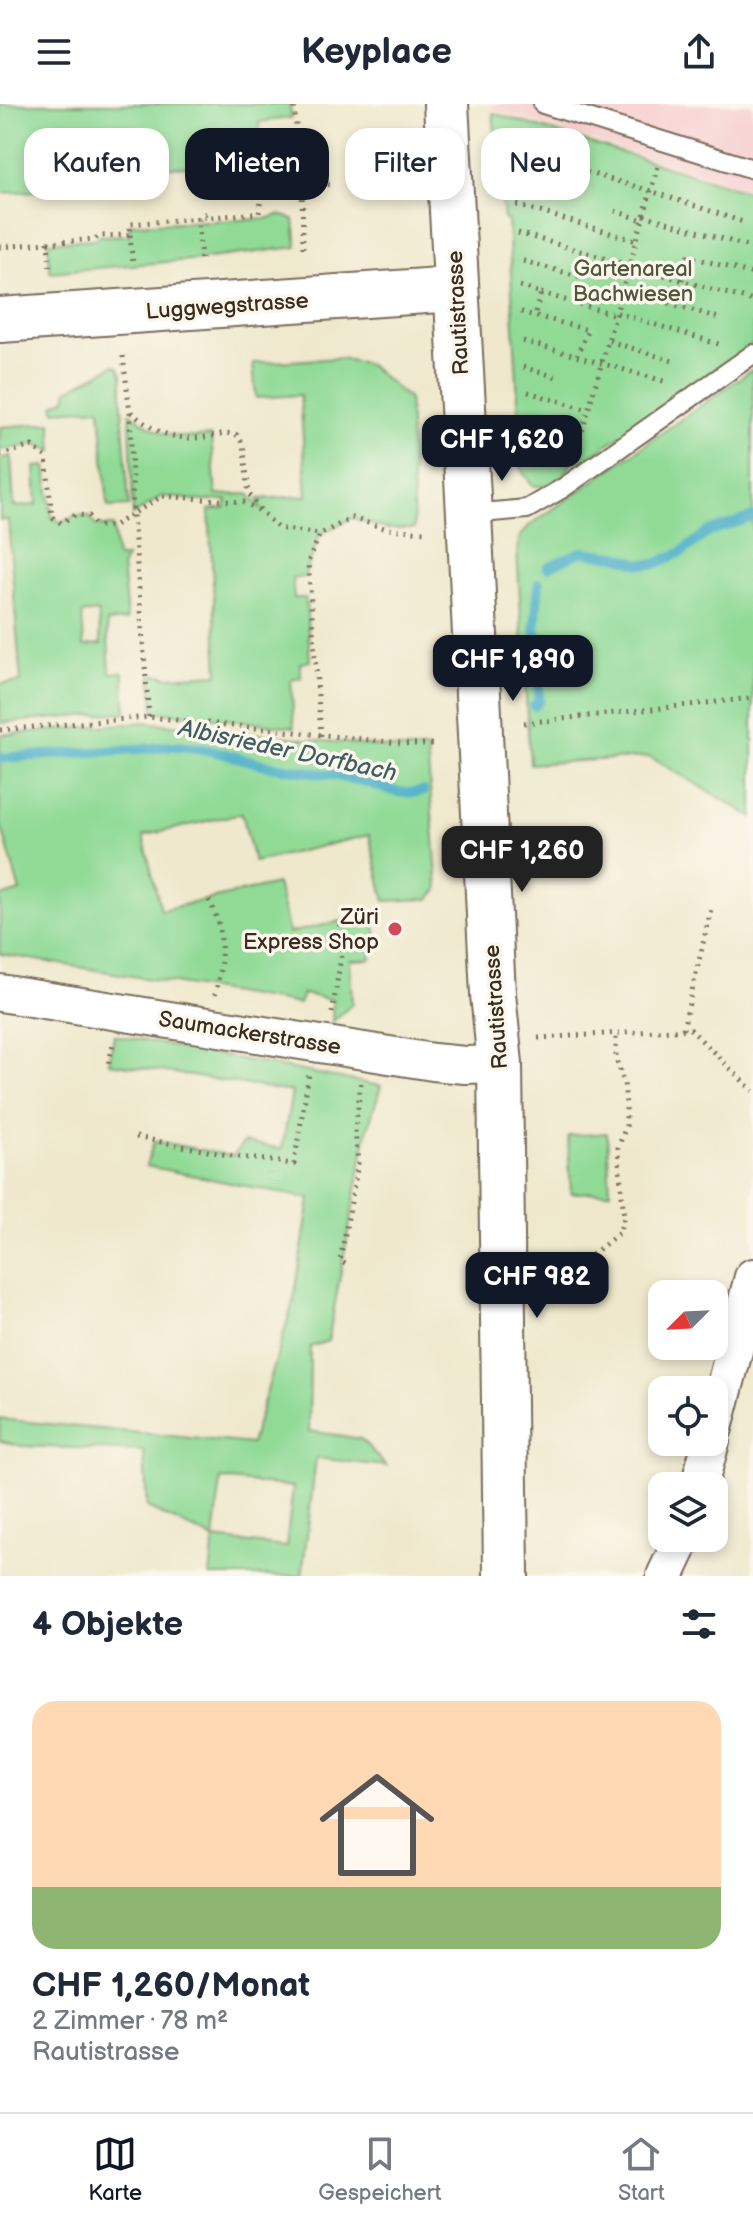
<!DOCTYPE html>
<html lang="de">
<meta charset="utf-8">
<style>
body{margin:0;font-family:"Balsamiq Sans",sans-serif;background:#f6f6f7;color:#1f2937;height:100vh;display:flex;flex-direction:column;font-size:30px;white-space:nowrap}
*{box-sizing:border-box;margin:0}
p{font-size:26px;color:#747a83}
.icon{flex:none;width:44px;height:44px;fill:none;stroke:currentColor;stroke-width:2;stroke-linecap:round;stroke-linejoin:round}
.map{position:relative;height:1472px;overflow:hidden}
.panel{display:flex;flex-direction:column;background:#fff;flex:1}
.panel>*{flex:none}
.banner{position:absolute;left:24px;top:24px;width:706px;height:72px;display:flex;gap:16px}
.needle{width:52px;rotate:246deg}
.controls{position:absolute;left:648px;top:1176px;display:grid;gap:16px}
.controls a{display:grid;place-items:center;width:80px;height:80px;border-radius:16px;background:#fff;box-shadow:0 4px 12px #0003;font-size:40px}
.price{position:absolute;translate:-50% -68px;padding:0 18px;border-radius:16px;background:#111827;color:#fff;font-size:26px;line-height:52px;filter:drop-shadow(0 2px 4px #0008)}
.price::after{content:'';position:absolute;left:50%;top:48px;width:24px;height:18px;margin-left:-12px;background:inherit;clip-path:polygon(0 0,100% 0,50% 100%)}
.price.current{background:#222;color:#fff}
ul{padding:0;list-style:none}
li{display:grid;align-content:center;gap:16px;height:424px;padding:0 32px}
li span{display:grid;place-items:center;height:248px;border-radius:24px;color:#555}
li>.icon{margin-inline-start:auto}
span .icon{width:144px;height:144px;fill:#fffc;stroke-width:1}
li b{font-size:34px}
h2{display:flex;justify-content:space-between;align-items:center;height:96px;padding:0 32px;font-size:34px}
.pill{padding:0 28px;border-radius:24px;background:#fff;box-shadow:0 4px 12px #0003;font-size:28px;line-height:72px}
.pill.current{background:#111827;color:#fff}
header{display:flex;justify-content:space-between;align-items:center;height:104px;padding:0 32px;background:#fff;font-size:36px;font-weight:600}
.menu{display:flex;justify-content:space-around;align-items:center;height:112px;border-top:2px solid #e0e1e3;background:#fff;font-size:22px;color:#747a83}
.menu a{display:grid;justify-items:center;gap:4px}
.menu .current{color:#111827}
.map>svg:first-child{display:block}
.built{fill:#f7cfd1}
.green{fill:#90da96;stroke:#66825a;stroke-width:2;fill-rule:evenodd}
.lines{fill:none;stroke-linecap:round;stroke-linejoin:round}
.stream{stroke:#47adc7;stroke-width:10}
.service-casing{stroke:#7a6c5b;stroke-width:22}
.minor-casing{stroke:#7a6c5b;stroke-width:40}
.tertiary-casing{stroke:#7a6c5b;stroke-width:48}
.path{stroke:#7a6c5b;stroke-width:5;stroke-dasharray:2 6;stroke-linecap:butt}
.service{stroke:#fff;stroke-width:18}
.minor{stroke:#fff;stroke-width:36}
.tertiary{stroke:#fff;stroke-width:44}
.poi-dot{fill:#d1495b;stroke:#fbf7ec;stroke-width:3}
.labels{text-anchor:middle;stroke-width:7;stroke-linejoin:round;paint-order:stroke}
.park-label{font-size:22px;fill:#50563c;stroke:#fbf7ec}
.street-label{font-size:22px;fill:#3b2a1e;stroke:#fbf7ec}
.poi-label{font-size:22px;fill:#3b2a1e;stroke:#fbf7ec;text-anchor:end}
.water-label{font-size:24px;font-style:italic;fill:#405e62;stroke:#fbf7ec}
</style>
<header><svg class="icon" aria-label="menu" viewBox="0 0 24 24"><path d="M4 6h16M4 12h16M4 18h16"/></svg>Keyplace<svg class="icon" aria-label="share" viewBox="0 0 24 24"><path d="M12 15V3M7 8l5-5 5 5M5 13v7h14v-7"/></svg></header>
<div class="map">
<svg width="753" height="1472" viewBox="0 0 753 1472">
<rect width="100%" height="100%" fill="#fbf7ec"/>
<filter id="ink" filterUnits="userSpaceOnUse"><feTurbulence type="fractalNoise" baseFrequency=".0125" numOctaves="2"/><feDisplacementMap in="SourceGraphic" scale="16" xChannelSelector="R" yChannelSelector="G"/><feConvolveMatrix kernelMatrix="1 2 1 2 8 2 1 2 1" color-interpolation-filters="sRGB"/></filter>
<filter id="wash" filterUnits="userSpaceOnUse"><feTurbulence type="fractalNoise" baseFrequency=".006" numOctaves="4" result="noise"/><feDisplacementMap in="SourceGraphic" scale="32" xChannelSelector="R" yChannelSelector="G"/><feGaussianBlur stdDeviation="1.8" result="paint"/><feColorMatrix in="noise" values="0 0 0 0 0 0 0 0 0 0 0 0 0 0 0 0 0 1.4 0 .05"/><feComposite in="paint" operator="in"/></filter>
<g filter="url(#wash)">
<rect width="100%" height="100%" fill="#efe8cc"/>
<path class="built" d="M492,0h261v86l-260,-81z"/>
<g class="green">
<path d="M0,0h290l1,14 -32,4 3,40 -177,10v16l-85,5z"/>
<path d="M493,9l260,80v151l-171,118 -9,-1c-9,16 -21,29 -41,24l-10,-14 -14,-250 -4,-2z"/>
<path d="M279,111l15,4 3,28 -96,12 -151,13 -2,-30 47,-3 4,-3 30,-1 1,-11 136,-5z"/>
<path d="M341,254l28,7 40,34 5,130h-27l-35,-11 -32,16 -16,43 -12,1 2,20h11l1,3 4,60 -10,2 1,15 -10,2 3,47 -140,-16 -3,-36h13v2l54,-3 -9,-164 16,-2 2,-8 -24,1 -41,-5 -29,19 -3,-103c27,23 46,28 81,24l5,59 33,-1 12,16 -3,-11 49,-3 -7,-101 -44,3 -3,-35z"/>
<path d="M114,261l5,2 3,8v32l7,99 -21,1 -8,-99 -45,3 -1,-6 12,-6 2,-9z"/>
<path d="M753,265v448l-103,-60 -120,7 -13,-214 3,-14 9,-10z"/>
<path d="M51,319l2,28 -17,-7 -36,6v-23z"/>
<path d="M11,352l3,51 23,-2 -2,-38 11,-1 6,51 9,5 14,-7 14,1 7,10h17l4,32 9,-1 -4,8 5,55 -20,2 3,51 13,-1 3,40 -126,11v-39l21,-2 -13,-162h-8v-61zM98,508l3,32 -17,2 -2,-32z"/>
<path d="M145,618l256,27h26l11,141 -9,9 -44,2 -16,-66 -115,27 -12,-49 -99,23 18,74 116,-26 12,49 83,-19 7,31 -9,4 1,10 -21,1 2,44 -20,18 1,-22 -30,-6 -4,10 -299,-50v-57l20,-6 -20,-70v-86z"/>
<path d="M114,931l267,51 -14,45 -39,210 -18,6 -1,84 52,8 25,27 -70,-8 -14,118h-92l4,-37 -67,-31 -3,-57 -122,-5 -22,-5v-22l251,25 43,-145 16,-100 -164,-33 8,-25 79,15 11,-14 38,7 10,-57 -183,-29zM221,1375l72,8 -7,60 -72,-8z"/>
<path d="M607,1029l3,59 -39,1 -3,-57z"/>
</g>
<g class="lines">
<g class="stream">
<path d="M548,463l33,-15 35,4 24,8h15l27,-12 26,-20 45,-15"/>
<path d="M534,602l5,-5v-54l-4,-19 4,-45"/>
<path d="M0,654l153,-10c38,-8 77,9 114,17 30,6 61,8 91,15 25,7 39,17 65,11"/>
</g>
</g>
</g>
<g filter="url(#ink)">
<g class="lines">
<g class="service-casing">
<g id="service">
<path d="M543,0l210,65"/>
<path d="M469,410l58,-5 36,-21 190,-134"/>
</g>
</g>
<g class="minor-casing">
<g id="minor">
<path d="M0,889l433,69 32,3 35,-1"/>
<path d="M714,1324l39,-151"/>
<path d="M699,1382l12,-44"/>
<path d="M665,1472l18,-38"/>
</g>
</g>
<g class="tertiary-casing">
<g id="tertiary">
<path d="M446,0l23,410 24,480 7,70 6,512"/>
<path d="M0,216l455,-31"/>
</g>
</g>
<g class="path">
<path d="M510,46l141,41 92,31"/>
<path d="M302,71v6l30,4"/>
<path d="M287,76l15,1 1,70"/>
<path d="M517,101l120,36"/>
<path d="M615,107l28,9"/>
<path d="M644,111l109,33"/>
<path d="M518,129l235,68"/>
<path d="M130,131l3,30"/>
<path d="M48,137l2,31"/>
<path d="M0,143l95,-8 4,-3 31,-1v-11l129,-11 6,-32 22,-1 -2,-43 12,-1 -3,-32"/>
<path d="M201,155l-3,-39 8,-7"/>
<path d="M523,157l62,17"/>
<path d="M682,176l6,-24 65,18"/>
<path d="M520,182l21,7 -7,23"/>
<path d="M623,185l99,30"/>
<path d="M541,189l75,22"/>
<path d="M521,208l67,18 -11,25"/>
<path d="M617,209l105,32"/>
<path d="M523,237l144,41"/>
<path d="M609,237l67,21"/>
<path d="M123,252l7,56 3,103 16,202"/>
<path d="M523,263l37,11"/>
<path d="M528,288l61,18"/>
<path d="M131,308c23,21 44,29 75,25 13,-2 19,-6 31,-2l6,9 6,50 13,18 16,16 42,6"/>
<path d="M531,331l46,11"/>
<path d="M578,342l80,-280"/>
<path d="M0,351l32,-9 14,11 6,60 9,6 14,-8 14,1 7,10h17l49,-30 81,6 19,10"/>
<path d="M524,619l229,-25"/>
<path d="M0,626l149,-13 261,27h26"/>
<path d="M321,632l-13,-174 12,-28 32,-16 35,11 38,3"/>
<path d="M209,796c17,32 14,60 6,95"/>
<path d="M332,909l11,-68 -4,-23"/>
<path d="M683,925l29,-124"/>
<path d="M538,934l152,-9 63,62"/>
<path d="M109,959l4,-19"/>
<path d="M136,1033l97,19 61,8 15,-90"/>
<path d="M345,1160l-5,-3 18,-97 -3,-34 6,-47"/>
<path d="M546,1160h21l20,-5 32,-26 5,-15 -6,-70 8,-22v-21l-2,-23 -8,-23v-25"/>
</g>
<use href="#service" class="service"/>
<use href="#minor" class="minor"/>
<use href="#tertiary" class="tertiary"/>
</g>
</g>
<circle class="poi-dot" cx="395" cy="825" r="8"/>
<g class="labels">
<g class="park-label">
<text x="633" y="172">Gartenareal<tspan x="633" dy="25">Bachwiesen</tspan></text>
</g>
<g class="street-label">
<text transform="translate(227 201) rotate(-4)" y="8">Luggwegstrasse</text>
<text transform="translate(457 209) rotate(-93)" y="8">Rautistrasse</text>
<text transform="translate(495 903) rotate(-94)" y="8">Rautistrasse</text>
<text transform="translate(250 928) rotate(9)" y="8">Saumackerstrasse</text>
</g>
<g class="poi-label">
<text x="379" y="820">Züri<tspan x="379" dy="25">Express Shop</tspan></text>
</g>
<g class="water-label">
<text transform="translate(288 646) rotate(12)" y="8">Albisrieder Dorfbach</text>
</g>
</g>
</svg>
<div class="controls">
<a><svg class="needle" viewBox="-14 -14 28 28"><path d="M0-13l5 13h-10z" fill="#e53935"/><path d="M0 13l5-13h-10z" fill="#747a83"/></svg></a>
<a><svg class="icon" aria-label="locate" viewBox="0 0 24 24"><circle cx="12" cy="12" r="6"/><path d="M12 2v4M12 18v4M2 12h4M18 12h4"/></svg></a>
<a><svg class="icon" aria-label="layers" viewBox="0 0 24 24"><path d="M12 4l9 5-9 5-9-5zM3 14l9 5 9-5"/></svg></a>
</div>
<b class="price" style="left:502px;top:379px">CHF 1,620</b>
<b class="price" style="left:513px;top:599px">CHF 1,890</b>
<b class="price current" style="left:522px;top:790px">CHF 1,260</b>
<b class="price" style="left:537px;top:1216px">CHF 982</b>
<div class="banner">
<a class="pill">Kaufen</a>
<a class="pill current">Mieten</a>
<a class="pill">Filter</a>
<a class="pill">Neu</a>
</div>
</div>
<section class="panel">
<h2>4 Objekte<svg class="icon" aria-label="filters" viewBox="0 0 24 24"><path d="M4 7h16M4 17h16"/><circle cx="9" cy="7" r="2"/><circle cx="15" cy="17" r="2"/></svg></h2>
<ul>
<li><span style="background:linear-gradient(#ffd9b3 75%,#8fb573 0)"><svg class="icon" aria-label="home" viewBox="0 0 24 24"><path d="M3 11l9-7 9 7M6 9v11h12V9"/></svg></span><div><b>CHF 1,260/Monat</b><p>2 Zimmer · 78 m²</p><p>Rautistrasse</p></div></li>
</ul>
</section>
<nav class="menu">
<a class="current"><svg class="icon" aria-label="map" viewBox="0 0 24 24"><path d="M3 6l6-2 6 2 6-2v14l-6 2-6-2-6 2zM9 4v14M15 6v14"/></svg>Karte</a>
<a><svg class="icon" aria-label="saved" viewBox="0 0 24 24"><path d="M7 4h10v16l-5-4-5 4z"/></svg>Gespeichert</a>
<a><svg class="icon" aria-label="home" viewBox="0 0 24 24"><path d="M3 11l9-7 9 7M6 9v11h12V9"/></svg>Start</a>
</nav>
